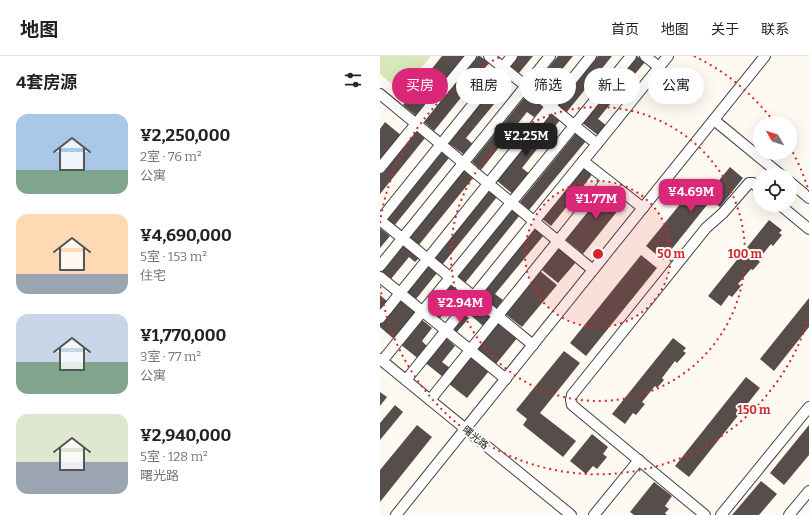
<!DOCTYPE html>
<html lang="zh">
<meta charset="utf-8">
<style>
body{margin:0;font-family:Bitter,"Noto Sans SC",serif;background:#f2f2f2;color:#222;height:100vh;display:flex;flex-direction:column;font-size:15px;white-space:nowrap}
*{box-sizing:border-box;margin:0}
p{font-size:13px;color:#767676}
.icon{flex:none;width:22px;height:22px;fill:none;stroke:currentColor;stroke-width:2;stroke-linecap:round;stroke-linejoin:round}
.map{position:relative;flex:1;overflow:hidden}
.details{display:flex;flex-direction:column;background:#fff;width:380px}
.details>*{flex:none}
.top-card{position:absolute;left:12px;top:12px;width:357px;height:36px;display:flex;gap:8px}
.needle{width:26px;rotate:309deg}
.buttons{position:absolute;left:373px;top:60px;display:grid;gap:8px}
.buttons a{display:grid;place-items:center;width:44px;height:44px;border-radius:50%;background:#fff;box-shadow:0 4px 16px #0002;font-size:20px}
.price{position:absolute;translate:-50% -34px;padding:0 9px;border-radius:8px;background:#db2777;color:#fff;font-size:13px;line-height:26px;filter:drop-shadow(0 1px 2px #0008)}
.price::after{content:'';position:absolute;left:50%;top:24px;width:12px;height:9px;margin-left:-6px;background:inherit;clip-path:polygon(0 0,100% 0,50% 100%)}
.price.on{background:#222;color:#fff}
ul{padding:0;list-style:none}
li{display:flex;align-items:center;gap:12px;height:100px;padding:0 16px}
li span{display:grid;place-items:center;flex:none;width:112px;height:80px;border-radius:12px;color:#555}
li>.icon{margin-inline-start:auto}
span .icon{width:48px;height:48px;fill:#fffc;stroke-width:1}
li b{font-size:17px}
h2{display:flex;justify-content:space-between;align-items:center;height:48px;padding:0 16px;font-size:17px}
.tag{padding:0 14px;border-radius:18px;background:#fff;box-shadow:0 4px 16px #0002;font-size:14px;line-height:36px}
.tag.on{background:#db2777;color:#fff}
header{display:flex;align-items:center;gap:24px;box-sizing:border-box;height:56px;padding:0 20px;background:#fff;border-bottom:1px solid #e0e0e0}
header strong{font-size:19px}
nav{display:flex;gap:22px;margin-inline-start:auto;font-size:14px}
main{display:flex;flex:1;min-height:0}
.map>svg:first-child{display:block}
.green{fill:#d9e8bb}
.building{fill:#574e4b}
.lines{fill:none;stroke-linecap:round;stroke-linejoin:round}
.minor-casing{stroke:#424242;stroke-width:12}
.minor{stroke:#fff;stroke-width:10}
.ring{fill:none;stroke:#d62828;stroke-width:2;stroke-dasharray:2 4}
.labels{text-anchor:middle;stroke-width:4;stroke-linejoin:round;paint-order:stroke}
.street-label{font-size:10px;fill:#0f0f0f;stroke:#fff}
.centre{fill:#d62828;stroke:#fff;stroke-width:2}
.ring-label{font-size:12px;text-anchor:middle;font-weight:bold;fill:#d62828;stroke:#fff;stroke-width:4;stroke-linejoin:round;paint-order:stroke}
</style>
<header>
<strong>地图</strong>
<nav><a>首页</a><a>地图</a><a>关于</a><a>联系</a></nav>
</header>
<main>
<section class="details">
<h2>4套房源<svg class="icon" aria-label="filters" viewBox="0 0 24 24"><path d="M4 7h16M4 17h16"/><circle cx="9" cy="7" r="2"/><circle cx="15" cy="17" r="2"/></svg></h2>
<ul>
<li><span style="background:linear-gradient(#a9c7e8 70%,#7fa58c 0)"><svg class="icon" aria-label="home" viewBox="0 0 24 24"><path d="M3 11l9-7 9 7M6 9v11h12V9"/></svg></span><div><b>¥2,250,000</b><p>2室 · 76 m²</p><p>公寓</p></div></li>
<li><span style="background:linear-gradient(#ffd9b3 75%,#9aa5b1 0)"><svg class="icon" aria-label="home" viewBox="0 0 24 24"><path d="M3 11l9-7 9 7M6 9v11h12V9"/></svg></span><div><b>¥4,690,000</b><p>5室 · 153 m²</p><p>住宅</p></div></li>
<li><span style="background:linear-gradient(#c9d6e8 60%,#7fa58c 0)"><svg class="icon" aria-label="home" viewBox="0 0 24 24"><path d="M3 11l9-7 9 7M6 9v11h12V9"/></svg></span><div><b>¥1,770,000</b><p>3室 · 77 m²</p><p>公寓</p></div></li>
<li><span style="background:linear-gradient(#dfe7d0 60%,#9aa5b1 0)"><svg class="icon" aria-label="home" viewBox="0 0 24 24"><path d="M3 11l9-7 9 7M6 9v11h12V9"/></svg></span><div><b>¥2,940,000</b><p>5室 · 128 m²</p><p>曙光路</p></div></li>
</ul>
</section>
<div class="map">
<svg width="429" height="459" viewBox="0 0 429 459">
<rect width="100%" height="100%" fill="#fffaf1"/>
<path class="green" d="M0,0h51l-30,36 -21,-18z"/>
<g class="building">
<path d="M62,0h27l-50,62 -16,-13z"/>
<path d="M98,0h2l9,7 -55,68 -10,-9z"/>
<path d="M138,0h15l-14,17 -9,-7z"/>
<path d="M178,0h15l-30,37 -9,-8z"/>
<path d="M218,0h14l-46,57 -9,-7z"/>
<path d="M255,0h2l8,6 -20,24 9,7 -6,7 -9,-7 -21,26 9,7 -8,10 -18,-14z"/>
<path d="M123,17l10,8 -47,57 8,7 -8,11 -19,-14z"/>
<path d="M148,37l16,13 -10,11 -7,-5 -46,58 -9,-8z"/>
<path d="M171,56l9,8 -38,48 9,7 -16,21 -19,-16z"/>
<path d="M5,66l17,14 -22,26v-33z"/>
<path d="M35,74l10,8 -45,56v-20z"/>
<path d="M196,77l10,8 -57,69 -9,-8z"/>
<path d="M60,95l9,7 -55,68 -9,-8z"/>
<path d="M205,108l9,8 -13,17 8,7 -12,15 -8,-7 -18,22 -10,-8z"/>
<path d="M350,111l13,11 -23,29 -9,-7 -48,60 -17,-14 48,-59 12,9z"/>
<path d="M84,114l9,8 -55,68 -9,-8z"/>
<path d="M230,129l17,14 -44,55 -17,-14z"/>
<path d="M108,133l9,8 -55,68 -9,-8z"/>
<path d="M131,152l9,7 -55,68 -9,-7z"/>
<path d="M389,164l13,10 -3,3 3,2 -9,11 -2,-2 -13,16 2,2 -7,8 -2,-1 -13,15 3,2 -9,11 -3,-2 -8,11 -13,-10z"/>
<path d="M153,170l11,9 -49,59 8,6 -7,9 -18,-15z"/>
<path d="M0,172l10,8 -10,12z"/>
<path d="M23,189l16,13 -4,4 -6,-5 -18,22 -9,-8z"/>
<path d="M180,191l17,14 -19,22 -16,-13z"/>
<path d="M261,199l16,13 -71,88 -16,-13z"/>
<path d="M46,208l11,9 -21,26 -11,-9z"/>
<path d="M160,215l17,14 -35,42 -17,-13z"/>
<path d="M69,227l13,10 -22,25 -12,-9z"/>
<path d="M0,239l9,8 -9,11z"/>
<path d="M429,242v29l-35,44 -14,-12z"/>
<path d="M20,243l17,14 -22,27 -15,-13v-4z"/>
<path d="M93,246l18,15 -8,9 -17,-15z"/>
<path d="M85,259l4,3 -13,15 -4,-3z"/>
<path d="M41,263l11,9 -10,13 7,7 -9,12 -20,-16z"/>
<path d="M118,265l20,16 -22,27 -20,-16z"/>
<path d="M64,280l11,10 -13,16 8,6 -7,9 -20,-16z"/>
<path d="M293,282l13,10 -3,3 3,2 -9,10 -2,-2 -13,17 2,2 -7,8 -2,-2 -13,16 3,2 -9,11 -3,-2 -8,11 -13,-10z"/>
<path d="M184,295l16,12 -40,50 36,28 -13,16 -40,-32 4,-6 -11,-9z"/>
<path d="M91,300l18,15 -22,27 -18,-14z"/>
<path d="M366,321l14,11 -71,89 -14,-11z"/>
<path d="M0,336l7,5 -7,9z"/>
<path d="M15,349l8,7 -23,28v-17z"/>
<path d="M37,369l15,12 -52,65v-32z"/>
<path d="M429,369v30l-25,30 -14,-12z"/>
<path d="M212,378l16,13 -5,7 4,3 -10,12 -4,-3 -7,8 -16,-13z"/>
<path d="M381,425l16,13 -18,21h-27z"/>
<path d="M274,426l18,14 -7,10 4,3 -4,4 2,2h-33l-4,-3z"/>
</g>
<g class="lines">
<g class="minor-casing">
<g id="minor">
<path d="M109,0l108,88 71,-88"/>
<path d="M265,0l14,11"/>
<path d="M0,38l213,176"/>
<path d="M334,64l67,55"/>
<path d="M217,88l-14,17 60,47"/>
<path d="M0,112l91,-112"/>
<path d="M410,126l19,16"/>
<path d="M400,149l29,24"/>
<path d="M0,164l132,-164"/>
<path d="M0,164l153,125"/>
<path d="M0,210l170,-210"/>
<path d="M0,221l126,102"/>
<path d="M0,262l211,-262"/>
<path d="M0,303l191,156"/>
<path d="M2,305l249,-305"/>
<path d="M26,324l177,-219"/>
<path d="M50,344l177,-220"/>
<path d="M16,459l369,-459"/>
<path d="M214,459l45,-55"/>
<path d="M325,459l-133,-110 -1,-5 1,-5 134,-167 17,-15 26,-30h4l7,6"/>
<path d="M341,459l88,-108"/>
<path d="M409,459l20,-24"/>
</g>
</g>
<use href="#minor" class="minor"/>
</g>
<circle cx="218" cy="198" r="73" fill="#d62828" fill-opacity=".12"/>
<g class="ring">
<circle cx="218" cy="198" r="73"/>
<circle cx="218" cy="198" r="147"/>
<path d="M429 260A220 220 0 0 1 0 229M0 167A220 220 0 0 1 122 0M314 0A220 220 0 0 1 394 66M410 91A220 220 0 0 1 429 136"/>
</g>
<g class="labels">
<g class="street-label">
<text transform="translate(96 381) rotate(39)" y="4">曙光路</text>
</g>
</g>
<circle cx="218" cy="198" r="6" class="centre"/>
<g class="ring-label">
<text x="291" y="202">50 m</text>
<text x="365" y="202">100 m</text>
<text x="374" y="358">150 m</text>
</g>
</svg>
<div class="buttons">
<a><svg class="needle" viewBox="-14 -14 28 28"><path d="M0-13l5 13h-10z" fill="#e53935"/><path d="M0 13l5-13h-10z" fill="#767676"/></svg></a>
<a><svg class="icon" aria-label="locate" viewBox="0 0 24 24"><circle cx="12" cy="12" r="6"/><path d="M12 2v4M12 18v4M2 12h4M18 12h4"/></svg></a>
</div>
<b class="price on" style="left:146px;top:101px">¥2.25M</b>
<b class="price" style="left:311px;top:157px">¥4.69M</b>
<b class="price" style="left:216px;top:164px">¥1.77M</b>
<b class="price" style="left:80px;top:268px">¥2.94M</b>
<div class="top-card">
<a class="tag on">买房</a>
<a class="tag">租房</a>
<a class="tag">筛选</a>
<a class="tag">新上</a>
<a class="tag">公寓</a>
</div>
</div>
</main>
